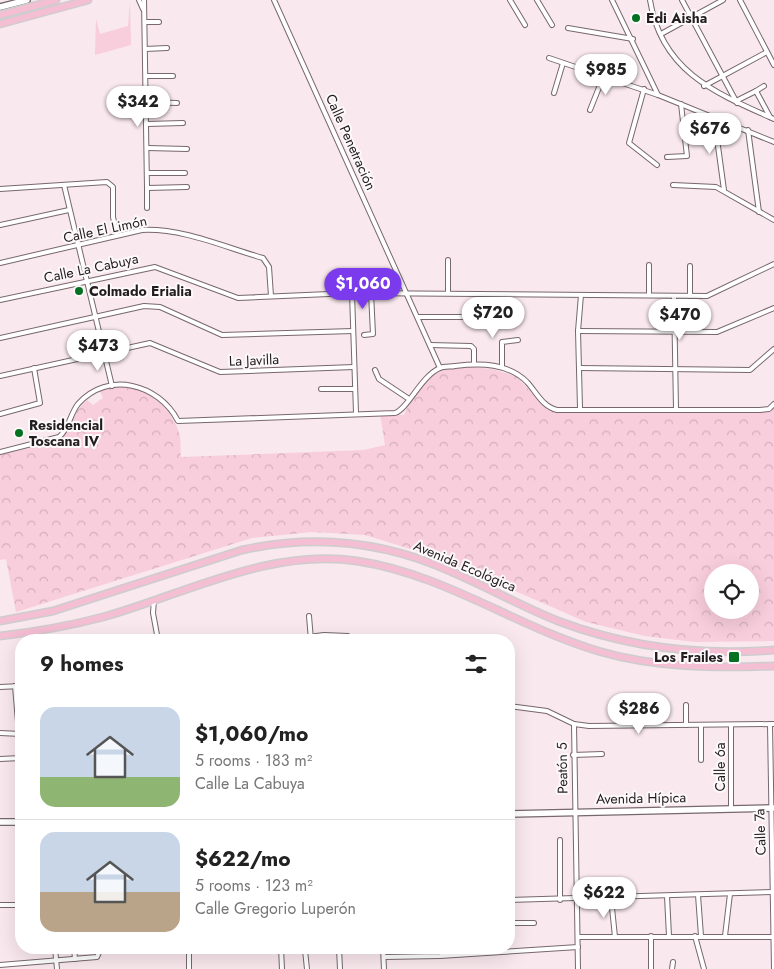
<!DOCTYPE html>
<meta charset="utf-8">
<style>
body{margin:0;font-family:Jost,sans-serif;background:#f6f6f6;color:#222;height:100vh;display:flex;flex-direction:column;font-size:19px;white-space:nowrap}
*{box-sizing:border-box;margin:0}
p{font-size:16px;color:#767676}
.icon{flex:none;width:28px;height:28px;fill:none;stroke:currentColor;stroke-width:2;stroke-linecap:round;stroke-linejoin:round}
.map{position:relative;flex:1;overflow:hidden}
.side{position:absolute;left:15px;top:634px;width:500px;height:320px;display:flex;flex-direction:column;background:#fff;border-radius:20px;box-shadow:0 5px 20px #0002}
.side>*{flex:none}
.fabs{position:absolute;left:704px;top:564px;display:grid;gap:10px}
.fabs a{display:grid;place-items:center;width:55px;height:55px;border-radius:50%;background:#fff;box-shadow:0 5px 20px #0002;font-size:25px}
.price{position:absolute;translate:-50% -42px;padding:0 11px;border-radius:18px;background:#fff;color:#222;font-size:16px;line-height:32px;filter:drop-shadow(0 1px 2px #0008)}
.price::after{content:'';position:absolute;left:50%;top:30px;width:15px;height:11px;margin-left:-8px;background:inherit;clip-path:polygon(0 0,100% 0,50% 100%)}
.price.current{background:#7c3aed;color:#fff}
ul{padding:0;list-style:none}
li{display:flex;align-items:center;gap:15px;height:125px;padding:0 25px}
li+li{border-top:1px solid #e0e0e0}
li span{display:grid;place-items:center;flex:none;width:140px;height:100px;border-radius:15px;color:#555}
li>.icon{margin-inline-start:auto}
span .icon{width:60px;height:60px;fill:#fffc;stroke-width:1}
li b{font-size:21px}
h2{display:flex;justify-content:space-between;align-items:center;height:60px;padding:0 25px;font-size:21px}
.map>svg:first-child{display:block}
.grass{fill:#f8cddc}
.forest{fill:url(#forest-crowns);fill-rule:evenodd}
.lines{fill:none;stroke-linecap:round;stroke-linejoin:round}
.street-casing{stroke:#77686d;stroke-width:6}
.secondary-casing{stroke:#77686d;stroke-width:8}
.primary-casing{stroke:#cecdce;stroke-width:9}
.street{stroke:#fff;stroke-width:4}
.secondary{stroke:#fff;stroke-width:5.5}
.primary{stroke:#f4bed3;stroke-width:6}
.poi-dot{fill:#047021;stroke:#fdf9fa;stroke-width:2}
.labels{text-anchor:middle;stroke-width:4;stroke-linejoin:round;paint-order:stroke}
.poi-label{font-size:14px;font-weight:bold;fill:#221c1e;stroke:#fdf9fa;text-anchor:start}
.street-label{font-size:14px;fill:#221c1e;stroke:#fdf9fa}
</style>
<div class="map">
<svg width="774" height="969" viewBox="0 0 774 969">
<defs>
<pattern id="forest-crowns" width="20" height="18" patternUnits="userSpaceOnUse" patternTransform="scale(1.25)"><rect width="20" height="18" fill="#f8cddc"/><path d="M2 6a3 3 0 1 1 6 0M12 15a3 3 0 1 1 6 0" fill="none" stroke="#d4afbc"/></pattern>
</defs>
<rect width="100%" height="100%" fill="#f9e8ed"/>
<path class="grass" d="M130,2l1,43 -36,10 1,-36 4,15 28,-8z"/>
<path class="forest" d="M470,367l22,2 24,7 32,34 12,1h210l4,-6v236l-80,1 -49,-6 -59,-14 -146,-64 -75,-23 -53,-3 -60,6 -236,74 -10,-53 -6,1v-105l59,-14c6,-16 15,-28 28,-41l6,5 10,-7 -3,-7c6,-2 13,-4 19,-5 27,-3 57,26 61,51 1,7 0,14 1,20l183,-7 21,-5 -5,-31 24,1c8,-17 22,-42 42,-46 8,-1 16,-1 24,-2zM712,572h38v38h-38z"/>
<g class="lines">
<g class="street-casing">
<g id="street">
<path d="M139,0l4,9"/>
<path d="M144,0l3,188 40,-1"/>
<path d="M274,0l166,368"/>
<path d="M510,0l15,25"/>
<path d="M537,0l15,25"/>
<path d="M612,0l46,95"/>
<path d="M650,0c11,71 65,93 124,119"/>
<path d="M682,0l55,103"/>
<path d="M740,0l34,65"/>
<path d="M145,22h14"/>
<path d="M568,28l65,11"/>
<path d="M661,34l62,-34"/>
<path d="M145,49l22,-1"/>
<path d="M549,58l109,37 116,47"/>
<path d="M146,76h27"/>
<path d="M704,86l63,-34"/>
<path d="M644,89l-15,54 28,22"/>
<path d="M756,91l8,-5"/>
<path d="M554,93l9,-30"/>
<path d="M736,101l20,-10 14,26"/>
<path d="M146,102l31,1"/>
<path d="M590,110l14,-35"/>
<path d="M714,117l10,73"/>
<path d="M147,124l36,-1"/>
<path d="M748,130l11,82"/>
<path d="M148,148l39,1"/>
<path d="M667,157l20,-1 -6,-52"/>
<path d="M148,173h37"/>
<path d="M64,185l48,201"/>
<path d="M673,185l43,2 58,33"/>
<path d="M0,189l107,-7 6,5v30l4,18"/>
<path d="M147,208v-20"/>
<path d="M0,225l69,-15"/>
<path d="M448,260v33"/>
<path d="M0,263l142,-33c41,-2 82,17 121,28l6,9 2,29"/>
<path d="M649,265v30"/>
<path d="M690,266v30"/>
<path d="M352,293l4,120"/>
<path d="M674,296l2,113"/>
<path d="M0,300l155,-33 83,31 114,-5 355,3 67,-32"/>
<path d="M418,317h77"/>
<path d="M578,331l139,1 57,-24"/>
<path d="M364,335l9,-1 -2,-41"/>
<path d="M0,338l144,-32 16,1 62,28 131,-4"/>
<path d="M430,345l41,1 3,3v15"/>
<path d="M502,367v-25l16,-2"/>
<path d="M579,368l171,2 24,-21"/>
<path d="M375,370l4,9 30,20"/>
<path d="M0,376l150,-33 70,29 134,-5"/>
<path d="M321,389h34"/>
<path d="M580,408l-2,-77 3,-36"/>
<path d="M0,414l40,-11 -6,-35"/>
<path d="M0,452l59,-15c10,-8 11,-23 19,-33 30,-34 81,-20 100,17l217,-8c13,-4 26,-37 45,-45 4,-2 11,-1 15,-2 26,-3 53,-3 72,16 10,11 15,24 30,28h203l9,-1 5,-5"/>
<path d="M154,600l-1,13 5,27"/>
<path d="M309,616l2,24"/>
<path d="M285,640l39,-5 24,1 2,4"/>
<path d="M15,686l4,48"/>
<path d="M0,687l21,-1"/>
<path d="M686,705v20"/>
<path d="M509,706l38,5 27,13 15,2 185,-2"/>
<path d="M574,724l4,245"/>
<path d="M770,724l4,245"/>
<path d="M731,725v84"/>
<path d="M0,733l21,1"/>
<path d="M573,755l29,-1"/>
<path d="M0,759l21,-1"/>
<path d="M701,760v-35"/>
<path d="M698,895l3,41"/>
<path d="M667,896l2,40"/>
<path d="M611,898l4,39"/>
<path d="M509,900l265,-8"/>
<path d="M560,900v-60"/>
<path d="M0,905h21"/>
<path d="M509,923h25"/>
<path d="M651,936v33"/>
<path d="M695,936l9,33"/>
<path d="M725,936l5,-42"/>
<path d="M578,937h196"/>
<path d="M55,948l2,21"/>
<path d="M74,948l1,11"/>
<path d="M281,948l1,21"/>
<path d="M339,948l1,21"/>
<path d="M383,948l1,21"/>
<path d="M102,950l58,-2"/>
<path d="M305,950l2,19"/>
<path d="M384,957l56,-1 138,-9"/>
<path d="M0,965l97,-8 4,-9"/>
<path d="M189,969v-21"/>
<path d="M672,969l1,-7"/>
</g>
</g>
<g class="secondary-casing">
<g id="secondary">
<path d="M0,7l27,-7"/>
<path d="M509,814l265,-6"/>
<path d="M0,822h21"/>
</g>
</g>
<g class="primary-casing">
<g id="primary">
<path d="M0,15l56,-15"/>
<path d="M0,24l88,-24"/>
<path d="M0,621l53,-10 189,-61c73,-16 142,-9 210,22 36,15 70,35 106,49 69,26 143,35 216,29"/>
<path d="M0,636c35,-4 69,-10 103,-19 82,-23 166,-69 254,-56 87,13 158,65 241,90 57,17 117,17 176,15"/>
</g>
</g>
<use href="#street" class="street"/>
<use href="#secondary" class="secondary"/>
<use href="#primary" class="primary"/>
</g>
<g class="poi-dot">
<circle cx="636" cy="18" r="5"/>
<circle cx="79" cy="291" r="5"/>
<circle cx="19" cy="433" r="5"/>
<rect x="728" y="651" width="12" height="12" rx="2.5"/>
</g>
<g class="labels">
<g class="poi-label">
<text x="646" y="23">Edi Aisha</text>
<text x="89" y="296">Colmado Erialia</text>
<text x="29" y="430">Residencial<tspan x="29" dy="16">Toscana IV</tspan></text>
<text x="723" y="662" text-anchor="end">Los Frailes</text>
</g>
<g class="street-label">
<text transform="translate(351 142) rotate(66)" y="5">Calle Penetración</text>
<text transform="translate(105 229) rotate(-12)" y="5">Calle El Limón</text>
<text transform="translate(91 268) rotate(-12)" y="5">Calle La Cabuya</text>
<text transform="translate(254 360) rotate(-2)" y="5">La Javilla</text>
<text transform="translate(465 566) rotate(23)" y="5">Avenida Ecológica</text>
<text transform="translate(720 767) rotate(-90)" y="5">Calle 6a</text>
<text transform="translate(562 768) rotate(-91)" y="5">Peatón 5</text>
<text transform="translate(641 798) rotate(-1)" y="5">Avenida Hípica</text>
<text transform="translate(760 832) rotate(-92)" y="5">Calle 7a</text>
</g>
</g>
</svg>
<div class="fabs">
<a><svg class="icon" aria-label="locate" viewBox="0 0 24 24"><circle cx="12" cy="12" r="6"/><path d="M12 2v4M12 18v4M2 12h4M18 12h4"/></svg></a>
</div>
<b class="price" style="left:606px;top:96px">$985</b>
<b class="price" style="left:138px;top:128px">$342</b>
<b class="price" style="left:710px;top:155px">$676</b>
<b class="price current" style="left:363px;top:310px">$1,060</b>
<b class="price" style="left:493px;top:339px">$720</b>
<b class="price" style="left:680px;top:341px">$470</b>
<b class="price" style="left:98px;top:372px">$473</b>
<b class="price" style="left:639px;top:735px">$286</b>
<b class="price" style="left:604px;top:919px">$622</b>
<section class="side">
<h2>9 homes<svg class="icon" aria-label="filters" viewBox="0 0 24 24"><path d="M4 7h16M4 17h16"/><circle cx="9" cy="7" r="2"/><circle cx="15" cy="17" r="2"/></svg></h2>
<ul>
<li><span style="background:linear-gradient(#c9d6e8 70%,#8fb573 0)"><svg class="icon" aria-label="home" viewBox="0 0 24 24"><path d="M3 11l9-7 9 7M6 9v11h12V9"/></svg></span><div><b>$1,060/mo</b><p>5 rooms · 183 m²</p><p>Calle La Cabuya</p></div></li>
<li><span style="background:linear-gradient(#c9d6e8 60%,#b9a48a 0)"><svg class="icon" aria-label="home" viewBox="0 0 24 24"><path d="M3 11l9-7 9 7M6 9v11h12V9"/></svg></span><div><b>$622/mo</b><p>5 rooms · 123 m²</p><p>Calle Gregorio Luperón</p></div></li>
</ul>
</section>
</div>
